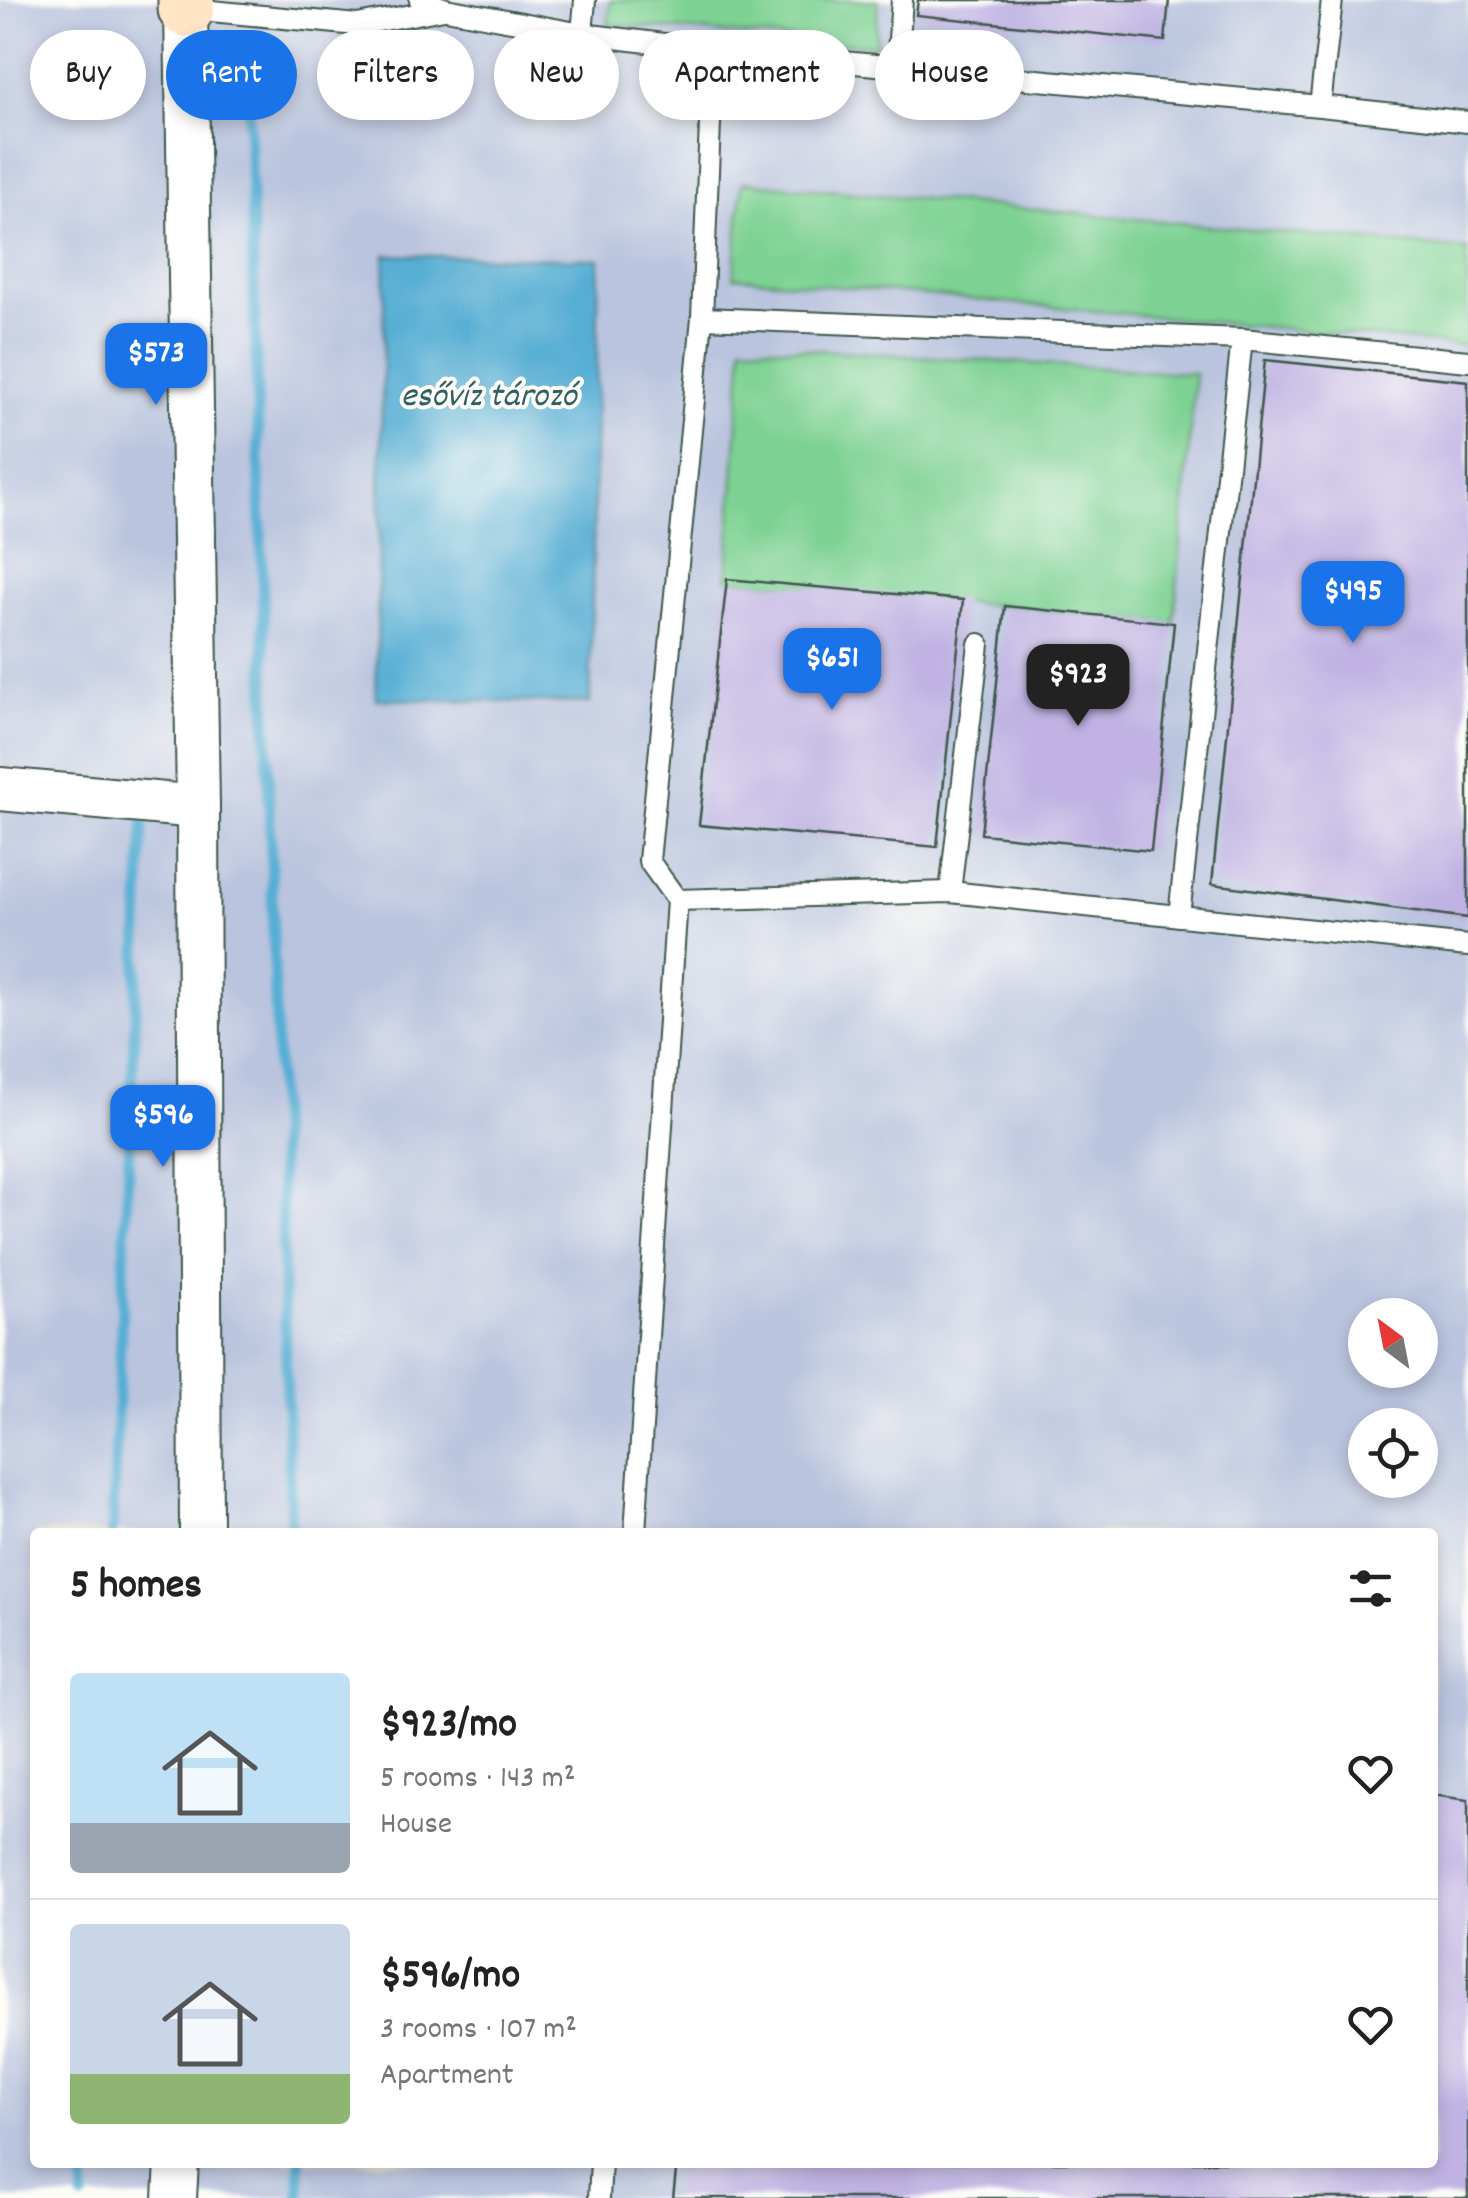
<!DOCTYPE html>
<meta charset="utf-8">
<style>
body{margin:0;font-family:Dekko,sans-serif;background:#f6f6f6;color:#222;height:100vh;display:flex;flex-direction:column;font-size:38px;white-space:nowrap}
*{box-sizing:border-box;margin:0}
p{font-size:32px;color:#767676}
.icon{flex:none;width:55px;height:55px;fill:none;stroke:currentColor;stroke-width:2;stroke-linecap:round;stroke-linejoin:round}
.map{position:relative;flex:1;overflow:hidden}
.details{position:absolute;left:30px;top:1528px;width:1408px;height:640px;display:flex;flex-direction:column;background:#fff;border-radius:10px;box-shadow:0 5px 15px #0003}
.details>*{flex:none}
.hud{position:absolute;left:30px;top:30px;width:1410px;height:90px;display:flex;gap:20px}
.needle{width:65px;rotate:328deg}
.controls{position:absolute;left:1348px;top:1298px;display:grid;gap:20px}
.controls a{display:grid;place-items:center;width:90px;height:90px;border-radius:50%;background:#fff;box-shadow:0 5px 15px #0003;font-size:50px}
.price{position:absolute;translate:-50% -85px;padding:0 22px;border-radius:20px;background:#1a73e8;color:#fff;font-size:32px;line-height:65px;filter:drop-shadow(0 2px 5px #0008)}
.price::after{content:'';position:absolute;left:50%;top:60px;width:30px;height:22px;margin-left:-15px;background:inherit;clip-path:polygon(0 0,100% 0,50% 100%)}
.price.selected{background:#222;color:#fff}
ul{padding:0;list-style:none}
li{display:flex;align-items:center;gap:30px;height:250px;padding:0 40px}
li+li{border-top:2px solid #e0e0e0}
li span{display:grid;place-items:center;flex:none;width:280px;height:200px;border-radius:10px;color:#555}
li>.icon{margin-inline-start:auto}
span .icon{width:120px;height:120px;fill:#fffc;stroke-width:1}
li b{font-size:42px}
h2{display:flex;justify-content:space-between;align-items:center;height:120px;padding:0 40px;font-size:42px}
.chip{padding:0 35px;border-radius:45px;background:#fff;box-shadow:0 5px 15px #0003;font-size:35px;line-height:90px}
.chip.selected{background:#1a73e8;color:#fff}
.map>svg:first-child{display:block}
.industrial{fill:#bac4de;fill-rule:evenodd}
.green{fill:#7dd193;stroke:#4e8764;stroke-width:2.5}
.water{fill:#57aed4;stroke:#3b7684;stroke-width:2.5}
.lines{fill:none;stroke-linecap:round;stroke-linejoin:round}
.stream{stroke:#57aed4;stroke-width:11}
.building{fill:#c0b3e3}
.service-casing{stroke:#3e574c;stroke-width:24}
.minor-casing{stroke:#3e574c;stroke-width:46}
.secondary-casing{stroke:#3e574c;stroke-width:59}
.service{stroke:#fff;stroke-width:20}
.minor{stroke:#fff;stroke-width:42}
.secondary{stroke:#ffe4c6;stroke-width:55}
.labels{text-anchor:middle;stroke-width:8;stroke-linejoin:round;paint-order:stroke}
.water-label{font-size:35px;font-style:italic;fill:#305f64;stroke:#fdfcf7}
</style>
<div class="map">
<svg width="1468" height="2198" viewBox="0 0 1468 2198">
<rect width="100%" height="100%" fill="#fdfcf7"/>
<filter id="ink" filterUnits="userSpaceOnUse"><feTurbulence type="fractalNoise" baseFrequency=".01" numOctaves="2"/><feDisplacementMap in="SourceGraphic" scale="20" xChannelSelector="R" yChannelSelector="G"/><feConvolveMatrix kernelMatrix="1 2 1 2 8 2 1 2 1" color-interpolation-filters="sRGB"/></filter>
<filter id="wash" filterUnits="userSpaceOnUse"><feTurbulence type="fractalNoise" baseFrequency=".0048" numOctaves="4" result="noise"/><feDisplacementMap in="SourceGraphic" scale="40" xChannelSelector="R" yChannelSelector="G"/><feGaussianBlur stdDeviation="2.25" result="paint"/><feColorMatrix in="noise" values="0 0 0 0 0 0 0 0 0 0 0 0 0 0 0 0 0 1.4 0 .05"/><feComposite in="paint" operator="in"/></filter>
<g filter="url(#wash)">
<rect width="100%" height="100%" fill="#f0ead1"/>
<path class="industrial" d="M0,0h1468v2198h-1468zM1365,1315h55v55h-55zM1365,1425h55v55h-55zM35,1532h1397v630h-1397z"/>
<g class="green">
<path d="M611,0h267l-2,46 -268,-22z"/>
<path d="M742,182l726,68v96l-734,-69z"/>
<path d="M743,345l452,29 -21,249 -447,-44z"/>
</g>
<path class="water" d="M385,255l214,4 -9,444 -214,-4z"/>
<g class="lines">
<g class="stream">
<path d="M248,93l43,1439"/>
<path d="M112,1532l32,-717"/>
<path d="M300,2162v36"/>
<path d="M83,2198l2,-36"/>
</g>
</g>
<g id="blocks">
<g class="building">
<path d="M918,0h251l-4,41 -249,-26z"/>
<path d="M1265,360l203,21v537l-256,-34z"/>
<path d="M727,579l236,21 -26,247 -238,-22z"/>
<path d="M1005,606l169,17 -23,228 -170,-17z"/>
<path d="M1432,1795l36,5v398h-795l4,-36h755z"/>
</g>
</g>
</g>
<g filter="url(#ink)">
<use href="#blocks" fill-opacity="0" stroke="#3e574c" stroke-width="2.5"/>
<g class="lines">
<g class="service-casing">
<g id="service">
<path d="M420,0l26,9 136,25 131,16 -11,268 540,21 226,22"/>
<path d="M1332,0l-12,106 148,16"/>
<path d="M190,9l167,16 87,-16"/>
<path d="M582,34l3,-34"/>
<path d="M713,50l607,56"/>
<path d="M897,65l5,-65"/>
<path d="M950,892l29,-248"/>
<path d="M677,900l273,-8 518,54"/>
<path d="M1179,916l63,-577"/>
<path d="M635,1532l42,-632 -28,-39 53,-543"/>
<path d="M599,2198l2,-36"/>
</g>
</g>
<g class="minor-casing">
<g id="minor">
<path d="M186,9l12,798 3,725"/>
<path d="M0,789l198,18"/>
<path d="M175,2198l2,-36"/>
</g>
</g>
<g class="secondary-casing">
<path id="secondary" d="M186,9v-9"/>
</g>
<use href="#service" class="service"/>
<use href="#minor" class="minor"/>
<use href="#secondary" class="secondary"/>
</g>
</g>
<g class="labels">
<g class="water-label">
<text x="489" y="405">esővíz tározó</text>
</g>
</g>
</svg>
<div class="controls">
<a><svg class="needle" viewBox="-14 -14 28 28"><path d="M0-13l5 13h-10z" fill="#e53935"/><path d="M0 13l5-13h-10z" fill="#767676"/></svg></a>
<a><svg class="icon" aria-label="locate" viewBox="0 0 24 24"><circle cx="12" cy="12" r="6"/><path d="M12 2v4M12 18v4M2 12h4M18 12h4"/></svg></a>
</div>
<b class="price" style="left:156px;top:408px">$573</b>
<b class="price" style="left:1353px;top:646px">$495</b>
<b class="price" style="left:832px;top:713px">$651</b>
<b class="price selected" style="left:1078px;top:729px">$923</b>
<b class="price" style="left:163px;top:1170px">$596</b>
<div class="hud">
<a class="chip">Buy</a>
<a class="chip selected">Rent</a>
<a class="chip">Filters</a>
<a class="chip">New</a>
<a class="chip">Apartment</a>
<a class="chip">House</a>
</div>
<section class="details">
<h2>5 homes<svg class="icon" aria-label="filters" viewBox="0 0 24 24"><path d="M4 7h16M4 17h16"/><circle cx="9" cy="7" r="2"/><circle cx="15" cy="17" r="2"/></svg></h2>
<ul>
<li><span style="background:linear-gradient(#bfe0f5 75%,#9aa5b1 0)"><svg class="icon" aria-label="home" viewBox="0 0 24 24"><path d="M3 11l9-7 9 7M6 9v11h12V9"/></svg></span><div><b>$923/mo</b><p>5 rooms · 143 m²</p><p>House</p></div><svg class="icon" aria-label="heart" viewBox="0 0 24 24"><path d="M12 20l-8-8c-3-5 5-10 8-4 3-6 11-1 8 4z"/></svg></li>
<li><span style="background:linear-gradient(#c9d6e8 75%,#8fb573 0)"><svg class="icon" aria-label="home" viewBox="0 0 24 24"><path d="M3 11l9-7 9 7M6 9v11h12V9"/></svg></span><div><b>$596/mo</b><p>3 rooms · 107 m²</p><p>Apartment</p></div><svg class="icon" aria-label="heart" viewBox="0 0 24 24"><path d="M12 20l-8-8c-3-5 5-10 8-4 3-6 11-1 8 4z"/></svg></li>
</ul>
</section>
</div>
